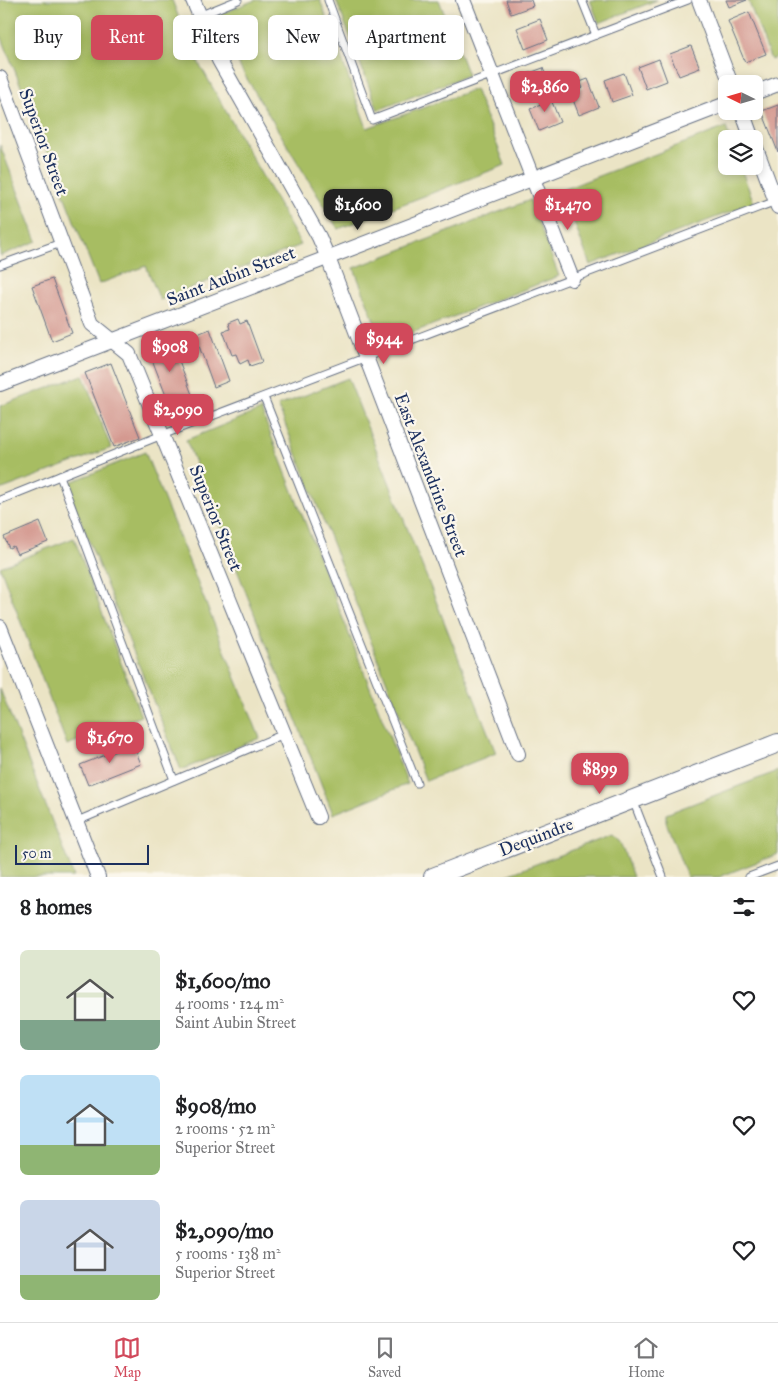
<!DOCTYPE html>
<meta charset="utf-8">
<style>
body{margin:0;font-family:"IM FELL Great Primer",serif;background:#f6f6f6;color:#202124;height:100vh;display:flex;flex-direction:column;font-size:19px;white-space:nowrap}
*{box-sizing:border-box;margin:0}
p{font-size:16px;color:#757577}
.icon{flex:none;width:28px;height:28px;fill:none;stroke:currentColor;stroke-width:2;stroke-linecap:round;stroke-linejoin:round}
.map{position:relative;height:877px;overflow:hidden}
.drawer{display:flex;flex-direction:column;background:#fff;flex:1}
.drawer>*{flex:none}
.hud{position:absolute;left:15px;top:15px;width:500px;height:45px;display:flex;gap:10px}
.needle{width:32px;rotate:275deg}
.controls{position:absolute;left:718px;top:75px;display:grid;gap:10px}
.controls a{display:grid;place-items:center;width:45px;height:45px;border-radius:8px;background:#fff;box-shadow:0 2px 8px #0003;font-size:25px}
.scale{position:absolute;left:15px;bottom:12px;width:134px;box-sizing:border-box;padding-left:5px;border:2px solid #1b2f5e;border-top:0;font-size:14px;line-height:18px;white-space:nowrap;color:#1b2f5e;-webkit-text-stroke:4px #fbf7ec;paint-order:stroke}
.price{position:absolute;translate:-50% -42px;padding:0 11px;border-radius:10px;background:#d1495b;color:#fff;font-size:16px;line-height:32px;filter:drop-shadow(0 1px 2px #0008)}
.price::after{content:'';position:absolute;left:50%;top:30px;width:15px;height:11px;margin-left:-8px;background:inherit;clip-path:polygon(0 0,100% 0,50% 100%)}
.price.selected{background:#222;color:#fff}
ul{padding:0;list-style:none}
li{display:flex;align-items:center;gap:15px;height:125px;padding:0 20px}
li span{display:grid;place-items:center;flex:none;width:140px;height:100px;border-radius:8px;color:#555}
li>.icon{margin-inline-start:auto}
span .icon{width:60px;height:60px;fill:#fffc;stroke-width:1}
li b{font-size:21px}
h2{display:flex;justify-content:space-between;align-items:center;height:60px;padding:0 20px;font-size:21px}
.pill{padding:0 18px;border-radius:8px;background:#fff;box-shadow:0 2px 8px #0003;font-size:18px;line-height:45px}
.pill.selected{background:#d1495b;color:#fff}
.menu{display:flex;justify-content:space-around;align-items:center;height:70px;border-top:1px solid #e0e0e0;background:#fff;font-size:14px;color:#757577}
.menu a{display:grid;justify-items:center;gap:2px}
.menu .selected{color:#d1495b}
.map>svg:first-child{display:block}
.green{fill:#a7bd62;stroke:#617660}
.building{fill:#d49990}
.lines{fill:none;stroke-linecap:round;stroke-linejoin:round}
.service-casing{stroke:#646e82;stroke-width:9}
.minor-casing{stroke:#646e82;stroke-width:16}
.tertiary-casing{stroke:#646e82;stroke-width:20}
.service{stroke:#fff;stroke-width:7}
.minor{stroke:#fff;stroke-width:14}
.tertiary{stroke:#fff;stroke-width:18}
.labels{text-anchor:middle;stroke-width:4.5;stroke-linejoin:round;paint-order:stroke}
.street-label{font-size:18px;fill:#1b2f5e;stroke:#fbf7ec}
</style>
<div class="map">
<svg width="778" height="877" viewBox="0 0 778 877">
<rect width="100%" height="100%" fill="#fbf7ec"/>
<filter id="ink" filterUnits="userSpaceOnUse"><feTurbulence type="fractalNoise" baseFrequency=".02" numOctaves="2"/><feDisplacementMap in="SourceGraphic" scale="10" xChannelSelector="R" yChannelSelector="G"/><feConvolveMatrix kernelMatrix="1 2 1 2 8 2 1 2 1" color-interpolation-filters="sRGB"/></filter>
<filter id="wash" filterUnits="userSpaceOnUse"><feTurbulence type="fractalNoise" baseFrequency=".0096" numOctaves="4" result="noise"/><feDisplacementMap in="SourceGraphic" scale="20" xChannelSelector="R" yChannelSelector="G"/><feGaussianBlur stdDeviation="1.12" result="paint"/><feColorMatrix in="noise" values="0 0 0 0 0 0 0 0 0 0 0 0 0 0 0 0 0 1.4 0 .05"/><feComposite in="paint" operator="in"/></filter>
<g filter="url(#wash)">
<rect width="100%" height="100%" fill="#ebe4c5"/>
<g class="green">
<path d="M0,0h172l19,49 110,196 -141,55 -14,-34 -47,18 -99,-251z"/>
<path d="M255,0h65l47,128 108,-39 30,76 -167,64 -97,-160 -23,-54z"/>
<path d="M336,0h103l29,75 -90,35z"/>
<path d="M590,0h67l-58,23z"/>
<path d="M748,0h30v57l-7,3z"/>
<path d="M726,127l4,12h-4v27h14l14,37 -164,62 -28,-75z"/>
<path d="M0,145l37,96 -37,15z"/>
<path d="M530,200l29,76 -176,68 -29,-76z"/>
<path d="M83,375l28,73 -111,42v-84z"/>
<path d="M348,378l148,375 -70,28 -148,-375z"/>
<path d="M261,410l147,374 -75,30 -147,-374z"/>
<path d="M145,452l115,286 -79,32 -115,-286z"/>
<path d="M74,538l67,178 -74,29 -67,-178z"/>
<path d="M0,689l74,188h-74z"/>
<path d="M778,771v83l-59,23h-32l-21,-55v-8z"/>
<path d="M612,835l8,7 13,35h-131z"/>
</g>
<g id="blocks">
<g class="building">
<path d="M506,0h25l2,6 -22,8z"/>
<path d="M726,0h21l-18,7z"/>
<path d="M749,12l17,42 -21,8 -17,-41z"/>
<path d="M540,19l8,21 -23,9 -8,-21z"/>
<path d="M691,46l9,22 -21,8 -9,-22z"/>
<path d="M659,59l8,22 -21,8 -8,-22z"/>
<path d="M543,68l5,14 -16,6 -5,-14z"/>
<path d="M624,73l8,22 -20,7 -7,-22z"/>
<path d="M588,79l11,28 -20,8 -9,-23 13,-4 -3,-6z"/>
<path d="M548,92l12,30 -21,9 -9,-22 11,-4 -3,-9z"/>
<path d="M778,105v47l-16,-41z"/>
<path d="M52,279l20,54 -20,8 -20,-55z"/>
<path d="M238,319l2,5 7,-3 15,41 -12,4 -2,-6 -8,4 -4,-10 -4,1 -9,-24 7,-2 -2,-6z"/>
<path d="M210,329l19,52 -15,6 -19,-52z"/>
<path d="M171,340l22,57 -23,9 -22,-57z"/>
<path d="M111,363l29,74 -26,10 -29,-74z"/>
<path d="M40,522l8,20 -31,12 -4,-8 -4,2 -5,-11z"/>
<path d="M133,744l8,20 -53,21 -8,-20z"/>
</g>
</g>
</g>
<g filter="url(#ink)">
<use href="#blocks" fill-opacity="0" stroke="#646e82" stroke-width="1"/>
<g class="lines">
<g class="service-casing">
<g id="service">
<path d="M328,0l44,120 316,-120"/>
<path d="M582,0l14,35"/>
<path d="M199,16l39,-16"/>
<path d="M0,265l61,-22"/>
<path d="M264,397l153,386"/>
<path d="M60,476l114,304"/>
<path d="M0,500l162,-65 614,-234"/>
<path d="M633,800l30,77"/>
<path d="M75,822l209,-88"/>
<path d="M749,877l29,-11"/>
</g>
</g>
<g class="minor-casing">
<g id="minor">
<path d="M193,0l26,60 100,177 9,21 190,496"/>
<path d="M463,0l109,279"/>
<path d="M699,0l32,84"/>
<path d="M0,78l92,246 37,30 189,463"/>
<path d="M754,93l24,-9"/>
<path d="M742,111l10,28"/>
<path d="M754,143l24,64"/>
<path d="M0,384l726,-280"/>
<path d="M0,627l98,250"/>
</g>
</g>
<g class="tertiary-casing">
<path id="tertiary" d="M433,877l345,-134"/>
</g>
<use href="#service" class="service"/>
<use href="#minor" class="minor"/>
<use href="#tertiary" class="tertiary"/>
</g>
</g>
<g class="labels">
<g class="street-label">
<text transform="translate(44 142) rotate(70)" y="6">Superior Street</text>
<text transform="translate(231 276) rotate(-21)" y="6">Saint Aubin Street</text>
<text transform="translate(431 475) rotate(69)" y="6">East Alexandrine Street</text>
<text transform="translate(216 518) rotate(68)" y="6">Superior Street</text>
<text transform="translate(536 837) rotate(-21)" y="6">Dequindre</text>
</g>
</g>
</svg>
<div class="controls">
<a><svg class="needle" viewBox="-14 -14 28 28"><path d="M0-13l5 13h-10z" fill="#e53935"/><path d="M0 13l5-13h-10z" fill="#757577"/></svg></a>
<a><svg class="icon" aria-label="layers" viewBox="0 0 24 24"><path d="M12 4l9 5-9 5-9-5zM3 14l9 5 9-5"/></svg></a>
</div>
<div class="scale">50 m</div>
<b class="price" style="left:545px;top:113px">$2,860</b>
<b class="price selected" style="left:358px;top:231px">$1,600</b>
<b class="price" style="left:568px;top:231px">$1,470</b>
<b class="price" style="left:384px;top:365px">$944</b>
<b class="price" style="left:170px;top:373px">$908</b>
<b class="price" style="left:178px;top:436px">$2,090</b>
<b class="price" style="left:110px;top:764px">$1,670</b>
<b class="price" style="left:600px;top:795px">$899</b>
<div class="hud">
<a class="pill">Buy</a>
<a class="pill selected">Rent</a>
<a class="pill">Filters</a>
<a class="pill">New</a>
<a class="pill">Apartment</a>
</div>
</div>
<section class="drawer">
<h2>8 homes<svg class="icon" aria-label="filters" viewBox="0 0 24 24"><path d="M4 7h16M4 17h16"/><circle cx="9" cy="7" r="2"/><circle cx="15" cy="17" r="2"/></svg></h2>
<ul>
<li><span style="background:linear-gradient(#dfe7d0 70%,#7fa58c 0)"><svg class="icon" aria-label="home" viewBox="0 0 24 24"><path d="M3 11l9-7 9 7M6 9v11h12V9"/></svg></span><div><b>$1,600/mo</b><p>4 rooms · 124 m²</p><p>Saint Aubin Street</p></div><svg class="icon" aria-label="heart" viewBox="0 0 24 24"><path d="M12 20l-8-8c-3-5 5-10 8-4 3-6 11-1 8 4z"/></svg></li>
<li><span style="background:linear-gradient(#bfe0f5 70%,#8fb573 0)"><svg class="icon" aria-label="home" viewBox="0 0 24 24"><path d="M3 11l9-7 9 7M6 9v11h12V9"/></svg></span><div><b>$908/mo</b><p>2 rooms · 52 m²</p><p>Superior Street</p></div><svg class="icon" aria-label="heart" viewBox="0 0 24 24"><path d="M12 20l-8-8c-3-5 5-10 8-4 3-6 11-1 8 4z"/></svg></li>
<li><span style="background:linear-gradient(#c9d6e8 75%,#8fb573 0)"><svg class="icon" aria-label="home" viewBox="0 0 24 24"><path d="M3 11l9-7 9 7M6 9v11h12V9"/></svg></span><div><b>$2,090/mo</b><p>5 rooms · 138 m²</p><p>Superior Street</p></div><svg class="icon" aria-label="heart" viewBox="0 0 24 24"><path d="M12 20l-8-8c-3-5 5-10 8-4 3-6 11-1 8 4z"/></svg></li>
</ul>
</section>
<nav class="menu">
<a class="selected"><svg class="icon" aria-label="map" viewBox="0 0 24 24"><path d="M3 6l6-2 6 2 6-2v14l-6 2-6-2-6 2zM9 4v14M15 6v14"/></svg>Map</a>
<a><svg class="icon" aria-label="saved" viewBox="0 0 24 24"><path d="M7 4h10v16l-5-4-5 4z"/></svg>Saved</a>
<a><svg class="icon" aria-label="home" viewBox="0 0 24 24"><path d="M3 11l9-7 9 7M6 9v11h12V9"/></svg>Home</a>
</nav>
